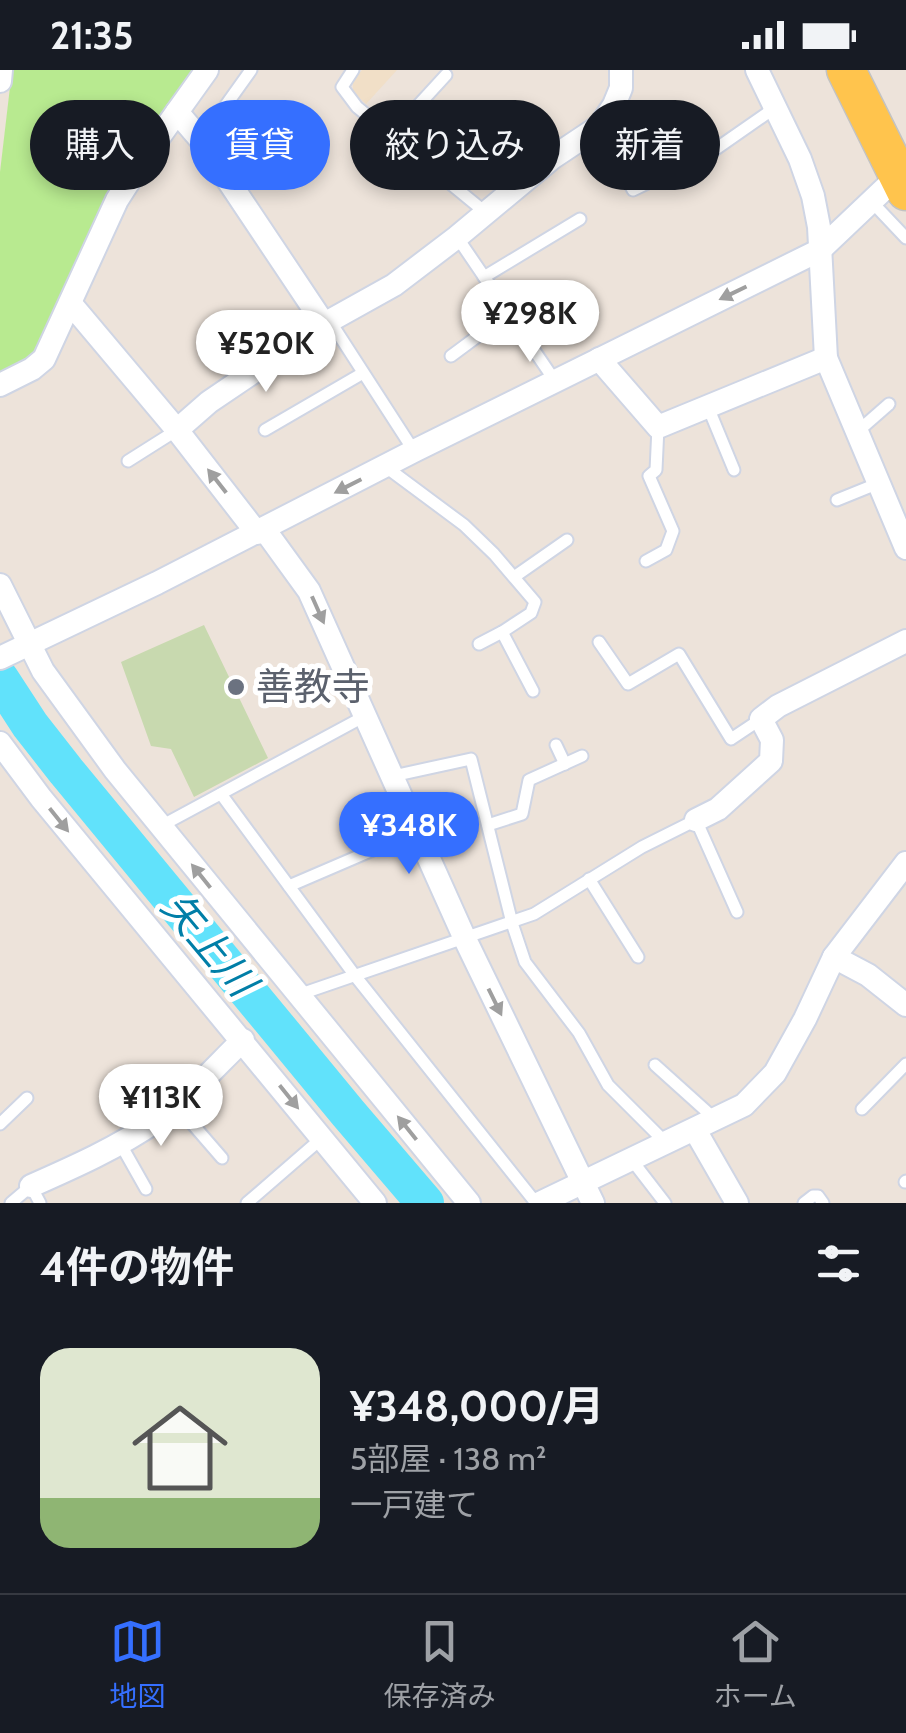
<!DOCTYPE html>
<html lang="ja">
<meta charset="utf-8">
<style>
body{margin:0;font-family:Cabin,"Noto Sans JP",sans-serif;background:#20242c;color:#f1f3f6;height:100vh;display:flex;flex-direction:column;font-size:38px;white-space:nowrap}
*{box-sizing:border-box;margin:0}
p{font-size:32px;color:#9ea1a6}
.icon{flex:none;width:55px;height:55px;fill:none;stroke:currentColor;stroke-width:2;stroke-linecap:round;stroke-linejoin:round}
.map{position:relative;height:1133px;overflow:hidden}
.panel{display:flex;flex-direction:column;background:#171b24;flex:1}
.panel>*{flex:none}
.hud{position:absolute;left:30px;top:30px;width:848px;height:90px;display:flex;gap:20px}
.price{position:absolute;translate:-50% -85px;padding:0 22px;border-radius:35px;background:#fff;color:#222;font-size:32px;line-height:65px;filter:drop-shadow(0 2px 5px #0008)}
.price::after{content:'';position:absolute;left:50%;top:60px;width:30px;height:22px;margin-left:-15px;background:inherit;clip-path:polygon(0 0,100% 0,50% 100%)}
.price.on{background:#356fff;color:#fff}
ul{padding:0;list-style:none}
li{display:flex;align-items:center;gap:30px;height:250px;padding:0 40px}
li+li{border-top:2px solid #363941}
li span{display:grid;place-items:center;flex:none;width:280px;height:200px;border-radius:30px;color:#555}
li>.icon{margin-inline-start:auto}
span .icon{width:120px;height:120px;fill:#fffc;stroke-width:1}
li b{font-size:42px}
h2{display:flex;justify-content:space-between;align-items:center;height:120px;padding:0 40px;font-size:42px}
.chip{padding:0 35px;border-radius:45px;background:#171b24;box-shadow:0 5px 15px #0003;font-size:35px;line-height:90px}
.chip.on{background:#356fff;color:#fff}
.status{display:flex;justify-content:space-between;align-items:center;height:70px;padding:0 50px;background:#171b24;direction:ltr}
.status svg{height:28px;fill:currentColor}
.tab-bar{display:flex;justify-content:space-around;align-items:center;height:140px;border-top:2px solid #363941;background:#171b24;font-size:28px;color:#9ea1a6}
.tab-bar a{display:grid;justify-items:center;gap:5px}
.tab-bar .on{color:#356fff}
.map>svg:first-child{display:block}
.education{fill:#f1dfc7}
.green{fill:#b8ea90}
.cemetery{fill:#c8d9af}
.lines{fill:none;stroke-linecap:round;stroke-linejoin:round}
.river{stroke:#61e2fb;stroke-width:38}
.lane-casing{stroke:#cfd5e4;stroke-width:15}
.street-casing{stroke:#cfd5e4;stroke-width:26}
.primary-casing{stroke:#c3c3c3;stroke-width:41}
.lane{stroke:#fff;stroke-width:11}
.street{stroke:#fff;stroke-width:22}
.primary{stroke:#ffc44d;stroke-width:38}
.oneway{fill:#9f9f9f}
.worship-dot{fill:#6b7280;stroke:#fff;stroke-width:4}
.labels{text-anchor:middle;stroke-width:10;stroke-linejoin:round;paint-order:stroke}
.worship-label{font-size:38px;fill:#5b616d;stroke:#fff;text-anchor:start}
.water-label{font-size:40px;font-style:italic;fill:#007ea7;stroke:#fff}
</style>
<div class="status"><b>21:35</b><svg viewBox="0 0 49 12"><path d="M0 12V9h3v3zM5 12V6h3v6zM10 12V3h3v9zM15 12V0h3v12zM26 1h20v11H26zM47 4h2v5h-2z"/></svg></div>
<div class="map">
<svg width="906" height="1133" viewBox="0 0 906 1133">
<rect width="100%" height="100%" fill="#ede3da"/>
<path class="education" d="M362,0h35l-31,34 -13,-12v-11z"/>
<path class="green" d="M12,0h184l-157,282 -39,24v-204z"/>
<path class="cemetery" d="M204,555l64,133 -74,39 -23,-48 -20,-3 -30,-84z"/>
<g class="lines">
<path class="river" d="M0,609l30,46 36,46 282,342 77,90"/>
<g class="lane-casing">
<g id="lane">
<path d="M353,0l-11,17 15,20 128,105"/>
<path d="M600,56l33,64 77,-37 66,-46"/>
<path d="M391,65l55,-60"/>
<path d="M201,70l50,-70"/>
<path d="M871,131l35,37"/>
<path d="M457,167l98,144"/>
<path d="M484,207l96,-58"/>
<path d="M330,251l84,130"/>
<path d="M451,286l58,-43"/>
<path d="M708,337l26,63"/>
<path d="M265,360l98,-57"/>
<path d="M857,362l32,-28"/>
<path d="M128,391l49,-31"/>
<path d="M386,397l78,58 30,29 41,48 -4,11 -29,19 31,59"/>
<path d="M837,430l42,-17"/>
<path d="M646,491l20,-11 7,-19 -24,-55 7,-6 2,-43"/>
<path d="M514,507l53,-37"/>
<path d="M599,572l29,42 51,-30 52,85 30,-20"/>
<path d="M479,574l23,-12"/>
<path d="M556,675l9,19"/>
<path d="M393,706l78,-17 41,164 13,39 54,71 29,52 58,58"/>
<path d="M221,724l135,183 180,226"/>
<path d="M488,755l34,-11 7,-34 53,-24"/>
<path d="M161,756l204,-110"/>
<path d="M589,809l49,78"/>
<path d="M289,816l128,-55"/>
<path d="M298,925l236,-81 108,-67 54,-27 41,92"/>
<path d="M655,995l60,54"/>
<path d="M176,1035l46,53"/>
<path d="M862,1039l44,-45"/>
<path d="M0,1054l27,-26"/>
<path d="M120,1073l26,46"/>
<path d="M631,1089l34,44"/>
<path d="M905,1112l1,-1"/>
<path d="M11,1133l20,-17 9,17"/>
<path d="M247,1133l75,-65"/>
<path d="M804,1133l9,-7h5l5,7"/>
</g>
</g>
<g class="street-casing">
<g id="street">
<path d="M757,0l43,89 13,37 6,31 7,131 80,190"/>
<path d="M0,11l1,-11"/>
<path d="M177,42l24,28 123,184"/>
<path d="M71,234l106,126 80,103"/>
<path d="M599,289l59,68 168,-69"/>
<path d="M0,315l32,-16 12,-10 73,-159 25,-39 65,-91"/>
<path d="M177,360l32,-28 115,-78 70,-39 63,-48 95,-79 48,-32 14,-21 7,-17v-18"/>
<path d="M264,459l45,62 156,348 128,264"/>
<path d="M0,515l43,86 72,99 354,433"/>
<path d="M0,588l157,-75 257,-132 406,-201 78,-74"/>
<path d="M0,673l41,55 334,405"/>
<path d="M696,750l22,-11 53,-48 1,-21 -11,-21 17,-13 128,-65"/>
<path d="M834,887l34,18 38,30"/>
<path d="M695,1060l42,73"/>
<path d="M31,1116c43,-19 86,-38 125,-65 32,-23 59,-54 87,-81"/>
<path d="M540,1133l204,-98 31,-32 30,-54 29,-62 72,-94"/>
</g>
</g>
<g class="primary-casing">
<path id="primary" d="M846,0l60,121"/>
</g>
<use href="#lane" class="lane"/>
<use href="#street" class="street"/>
<use href="#primary" class="primary"/>
</g>
<defs><path id="oneway-solid" d="M-6-.8H1V-3.2L6.5 0L1 3.2V.8H-6Z" transform="scale(2.5)"/></defs>
<g class="oneway">
<use href="#oneway-solid" transform="translate(733 223) rotate(154)"/>
<use href="#oneway-solid" transform="translate(217 411) rotate(-128)"/>
<use href="#oneway-solid" transform="translate(348 416) rotate(153)"/>
<use href="#oneway-solid" transform="translate(318 540) rotate(66)"/>
<use href="#oneway-solid" transform="translate(59 750) rotate(51)"/>
<use href="#oneway-solid" transform="translate(201 806) rotate(-129)"/>
<use href="#oneway-solid" transform="translate(495 932) rotate(64)"/>
<use href="#oneway-solid" transform="translate(289 1027) rotate(51)"/>
<use href="#oneway-solid" transform="translate(407 1058) rotate(-129)"/>
</g>
<circle class="worship-dot" cx="236" cy="617" r="10"/>
<g class="labels">
<g class="worship-label">
<text x="256" y="630">善教寺</text>
</g>
<g class="water-label">
<text transform="translate(209 874) rotate(50)" y="14">矢上川</text>
</g>
</g>
</svg>
<b class="price" style="left:530px;top:295px">¥298K</b>
<b class="price" style="left:266px;top:325px">¥520K</b>
<b class="price on" style="left:409px;top:807px">¥348K</b>
<b class="price" style="left:161px;top:1079px">¥113K</b>
<div class="hud">
<a class="chip">購入</a>
<a class="chip on">賃貸</a>
<a class="chip">絞り込み</a>
<a class="chip">新着</a>
</div>
</div>
<section class="panel">
<h2>4件の物件<svg class="icon" aria-label="filters" viewBox="0 0 24 24"><path d="M4 7h16M4 17h16"/><circle cx="9" cy="7" r="2"/><circle cx="15" cy="17" r="2"/></svg></h2>
<ul>
<li><span style="background:linear-gradient(#dfe7d0 75%,#8fb573 0)"><svg class="icon" aria-label="home" viewBox="0 0 24 24"><path d="M3 11l9-7 9 7M6 9v11h12V9"/></svg></span><div><b>¥348,000/月</b><p>5部屋 · 138 m²</p><p>一戸建て</p></div></li>
</ul>
</section>
<nav class="tab-bar">
<a class="on"><svg class="icon" aria-label="map" viewBox="0 0 24 24"><path d="M3 6l6-2 6 2 6-2v14l-6 2-6-2-6 2zM9 4v14M15 6v14"/></svg>地図</a>
<a><svg class="icon" aria-label="saved" viewBox="0 0 24 24"><path d="M7 4h10v16l-5-4-5 4z"/></svg>保存済み</a>
<a><svg class="icon" aria-label="home" viewBox="0 0 24 24"><path d="M3 11l9-7 9 7M6 9v11h12V9"/></svg>ホーム</a>
</nav>
